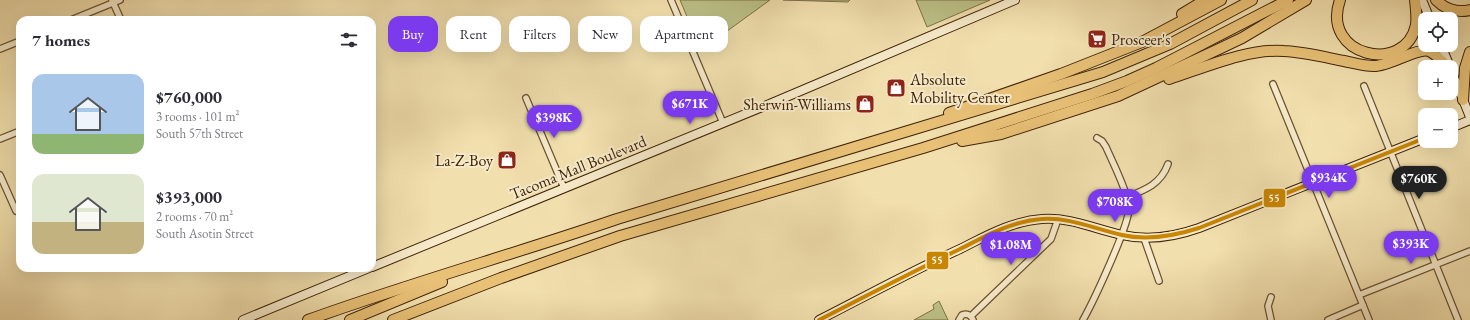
<!DOCTYPE html>
<meta charset="utf-8">
<style>
body{margin:0;font-family:"EB Garamond",serif;background:#f2f2f3;color:#2b2b33;height:100vh;display:flex;flex-direction:column;font-size:15px;white-space:nowrap}
*{box-sizing:border-box;margin:0}
p{font-size:13px;color:#7c7c81}
.icon{flex:none;width:22px;height:22px;fill:none;stroke:currentColor;stroke-width:2;stroke-linecap:round;stroke-linejoin:round}
.map{position:relative;flex:1;overflow:hidden}
.details{position:absolute;left:16px;top:16px;width:360px;height:256px;display:flex;flex-direction:column;background:#fff;border-radius:12px;box-shadow:0 4px 16px #0002}
.details>*{flex:none}
.hud{position:absolute;left:388px;top:16px;width:380px;height:36px;display:flex;gap:8px}
.tools{position:absolute;left:1418px;top:12px;display:grid;gap:8px}
.tools a{display:grid;place-items:center;width:40px;height:40px;border-radius:8px;background:#fff;box-shadow:0 4px 16px #0002;font-size:20px}
.price{position:absolute;translate:-50% -34px;padding:0 9px;border-radius:14px;background:#7c3aed;color:#fff;font-size:13px;line-height:26px;filter:drop-shadow(0 1px 2px #0008)}
.price::after{content:'';position:absolute;left:50%;top:24px;width:12px;height:9px;margin-left:-6px;background:inherit;clip-path:polygon(0 0,100% 0,50% 100%)}
.price.selected{background:#222;color:#fff}
ul{padding:0;list-style:none}
li{display:flex;align-items:center;gap:12px;height:100px;padding:0 16px}
li span{display:grid;place-items:center;flex:none;width:112px;height:80px;border-radius:12px;color:#555}
li>.icon{margin-inline-start:auto}
span .icon{width:48px;height:48px;fill:#fffc;stroke-width:1}
li b{font-size:17px}
h2{display:flex;justify-content:space-between;align-items:center;height:48px;padding:0 16px;font-size:17px}
.chip{padding:0 14px;border-radius:12px;background:#fff;box-shadow:0 4px 16px #0002;font-size:14px;line-height:36px}
.chip.selected{background:#7c3aed;color:#fff}
.map>svg:first-child{display:block}
.green{fill:#bcc188;stroke:#7e7248}
.lines{fill:none;stroke-linecap:round;stroke-linejoin:round}
.street-casing{stroke:#6c5332;stroke-width:8}
.secondary-casing{stroke:#402409;stroke-width:10}
.highway-casing{stroke:#402409;stroke-width:12}
.street{stroke:#f6eaca;stroke-width:5.5}
.secondary{stroke:#f6eaca;stroke-width:8}
.highway{stroke:#e8c076;stroke-width:10}
.bus-1-casing{stroke:#f6eaca;stroke-width:7}
.bus-1{stroke:#c98602;stroke-width:4}
.labels{text-anchor:middle;stroke-width:4;stroke-linejoin:round;paint-order:stroke}
.poi-label{font-size:16px;fill:#402409;stroke:#f6eaca;text-anchor:start}
.street-label{font-size:16px;fill:#402409;stroke:#f6eaca}
.line-badge{stroke:#f6eaca;stroke-width:1.5}
.badge-label{font-size:11px;text-anchor:middle;font-weight:bold;fill:#fff}
</style>
<div class="map">
<svg width="1470" height="320" viewBox="0 0 1470 320">
<rect width="100%" height="100%" fill="#f1dfad"/>
<filter id="stains"><feTurbulence type="fractalNoise" baseFrequency=".005" numOctaves="4"/><feColorMatrix values="0 0 0 0 .2 0 0 0 0 .09 0 0 0 0 .02 0 0 0 .5 -.17"/></filter>
<radialGradient id="worn" r=".72"><stop offset=".6" stop-color="#630" stop-opacity="0"/><stop offset="1" stop-color="#630" stop-opacity=".3"/></radialGradient>
<g class="green">
<path d="M680,0h90l-69,50z"/>
<path d="M783,0h67l-2,2z"/>
<path d="M916,0h74l-63,27z"/>
<path d="M939,301l9,19h-34l20,-11 -1,-4z"/>
</g>
<g class="lines">
<g class="street-casing">
<g id="street">
<path d="M112,0l9,20"/>
<path d="M671,0l52,123"/>
<path d="M71,20l49,-20"/>
<path d="M0,49l20,-8"/>
<path d="M1273,84l96,236"/>
<path d="M1364,86l94,234"/>
<path d="M526,98l38,90"/>
<path d="M0,139l20,-8"/>
<path d="M0,175l16,36"/>
<path d="M1127,197c18,-7 34,-13 41,-33"/>
<path d="M1144,238l15,43"/>
<path d="M1359,295l111,-44"/>
<path d="M1271,297l-3,9 3,14"/>
<path d="M971,316l80,-77 7,-20"/>
<path d="M959,320l3,-5c5,-2 9,0 11,5"/>
<path d="M1083,320c10,-18 47,-96 46,-113 -1,-15 -17,-46 -23,-60l-4,-6 -5,-3"/>
<path d="M1328,320l35,-15"/>
</g>
</g>
<g class="secondary-casing">
<g id="secondary">
<path d="M1422,0l8,19"/>
<path d="M1441,45l9,22"/>
<path d="M1451,70l19,47"/>
<path d="M1451,128l19,-8"/>
<path d="M372,267l400,-164 243,-103"/>
<path d="M243,320l126,-52"/>
<path d="M819,320c47,-24 93,-49 141,-71 26,-13 52,-28 82,-30 28,-2 53,10 80,16 27,6 52,2 77,-7l226,-90"/>
</g>
</g>
<g class="highway-casing">
<g id="highway">
<path d="M1340,0c-20,56 65,76 76,25 1,-9 0,-17 -1,-25"/>
<path d="M1436,0c9,9 21,13 34,10"/>
<path d="M1182,14l23,-14"/>
<path d="M1169,79c34,-11 79,-31 115,-28 20,1 40,6 60,10 10,2 20,5 30,5 16,0 44,-19 55,-15 7,3 13,11 19,16"/>
<path d="M1463,100l2,-32 5,-16"/>
<path d="M949,113l112,-39 81,-32 79,-42"/>
<path d="M962,141l39,-7 117,-38 103,-48 21,-10 64,-38"/>
<path d="M308,320c102,-37 207,-66 309,-101l486,-147 67,-28 82,-44"/>
<path d="M350,320l92,-38"/>
<path d="M393,320l108,-42 119,-42 303,-88 169,-54 35,-13 29,-13 132,-68"/>
</g>
</g>
<use href="#street" class="street"/>
<use href="#secondary" class="secondary"/>
<use href="#highway" class="highway"/>
<g class="bus-1-casing">
<path id="bus-1" d="M819,320c47,-24 93,-48 141,-71 26,-13 52,-28 82,-30 27,-2 53,10 80,16 26,6 52,1 77,-7l226,-90"/>
</g>
<use href="#bus-1" class="bus-1"/>
</g>
<defs>
<g id="supermarket-square" transform="scale(1)"><rect x="-9" y="-9" width="18" height="18" rx="4" fill="#8f2418" stroke="#f6eaca"/><path d="M-6-5.5h2.5l.6 2H6L4.5 2H-2.5L-4.4-4H-6ZM-1.5 3.2a1.3 1.3 0 1 0 .1 0ZM3 3.2a1.3 1.3 0 1 0 .1 0Z" fill="#fff"/></g>
<g id="shop-square" transform="scale(1)"><rect x="-9" y="-9" width="18" height="18" rx="4" fill="#8f2418" stroke="#f6eaca"/><path d="M-5-2.5h2.3a2.7 3.5 0 0 1 5.4 0H5L5.5 6h-11ZM-1.5-2.5h3a1.5 2.3 0 0 0-3 0Z" fill="#fff"/></g>
</defs>
<g fill-rule="evenodd">
<use href="#supermarket-square" x="1097" y="39"/>
<use href="#shop-square" x="896" y="88"/>
<use href="#shop-square" x="865" y="104"/>
<use href="#shop-square" x="507" y="160"/>
</g>
<g class="labels">
<g class="poi-label">
<text x="1111" y="45">Prosceer's</text>
<text x="910" y="85">Absolute<tspan x="910" dy="18">Mobility Center</tspan></text>
<text x="851" y="110" text-anchor="end">Sherwin-Williams</text>
<text x="493" y="166" text-anchor="end">La-Z-Boy</text>
</g>
<g class="street-label">
<text transform="translate(578 167) rotate(-22)" y="6">Tacoma Mall Boulevard</text>
</g>
</g>
<g class="line-badge">
<rect x="1263" y="188" width="23" height="20" rx="4" fill="#c98602"/>
<rect x="926" y="251" width="23" height="19" rx="4" fill="#c98602"/>
</g>
<g class="badge-label">
<text x="1274" y="202">55</text>
<text x="937" y="264">55</text>
</g>
<rect width="100%" height="100%" filter="url(#stains)"/>
<rect width="100%" height="100%" fill="url(#worn)"/>
</svg>
<div class="tools">
<a><svg class="icon" aria-label="locate" viewBox="0 0 24 24"><circle cx="12" cy="12" r="6"/><path d="M12 2v4M12 18v4M2 12h4M18 12h4"/></svg></a>
<a>+</a>
<a>−</a>
</div>
<b class="price" style="left:690px;top:125px">$671K</b>
<b class="price" style="left:554px;top:139px">$398K</b>
<b class="price" style="left:1329px;top:199px">$934K</b>
<b class="price selected" style="left:1419px;top:200px">$760K</b>
<b class="price" style="left:1115px;top:223px">$708K</b>
<b class="price" style="left:1411px;top:265px">$393K</b>
<b class="price" style="left:1011px;top:266px">$1.08M</b>
<div class="hud">
<a class="chip selected">Buy</a>
<a class="chip">Rent</a>
<a class="chip">Filters</a>
<a class="chip">New</a>
<a class="chip">Apartment</a>
</div>
<section class="details">
<h2>7 homes<svg class="icon" aria-label="filters" viewBox="0 0 24 24"><path d="M4 7h16M4 17h16"/><circle cx="9" cy="7" r="2"/><circle cx="15" cy="17" r="2"/></svg></h2>
<ul>
<li><span style="background:linear-gradient(#a9c7e8 75%,#8fb573 0)"><svg class="icon" aria-label="home" viewBox="0 0 24 24"><path d="M3 11l9-7 9 7M6 9v11h12V9"/></svg></span><div><b>$760,000</b><p>3 rooms · 101 m²</p><p>South 57th Street</p></div></li>
<li><span style="background:linear-gradient(#dfe7d0 60%,#c2b280 0)"><svg class="icon" aria-label="home" viewBox="0 0 24 24"><path d="M3 11l9-7 9 7M6 9v11h12V9"/></svg></span><div><b>$393,000</b><p>2 rooms · 70 m²</p><p>South Asotin Street</p></div></li>
</ul>
</section>
</div>
